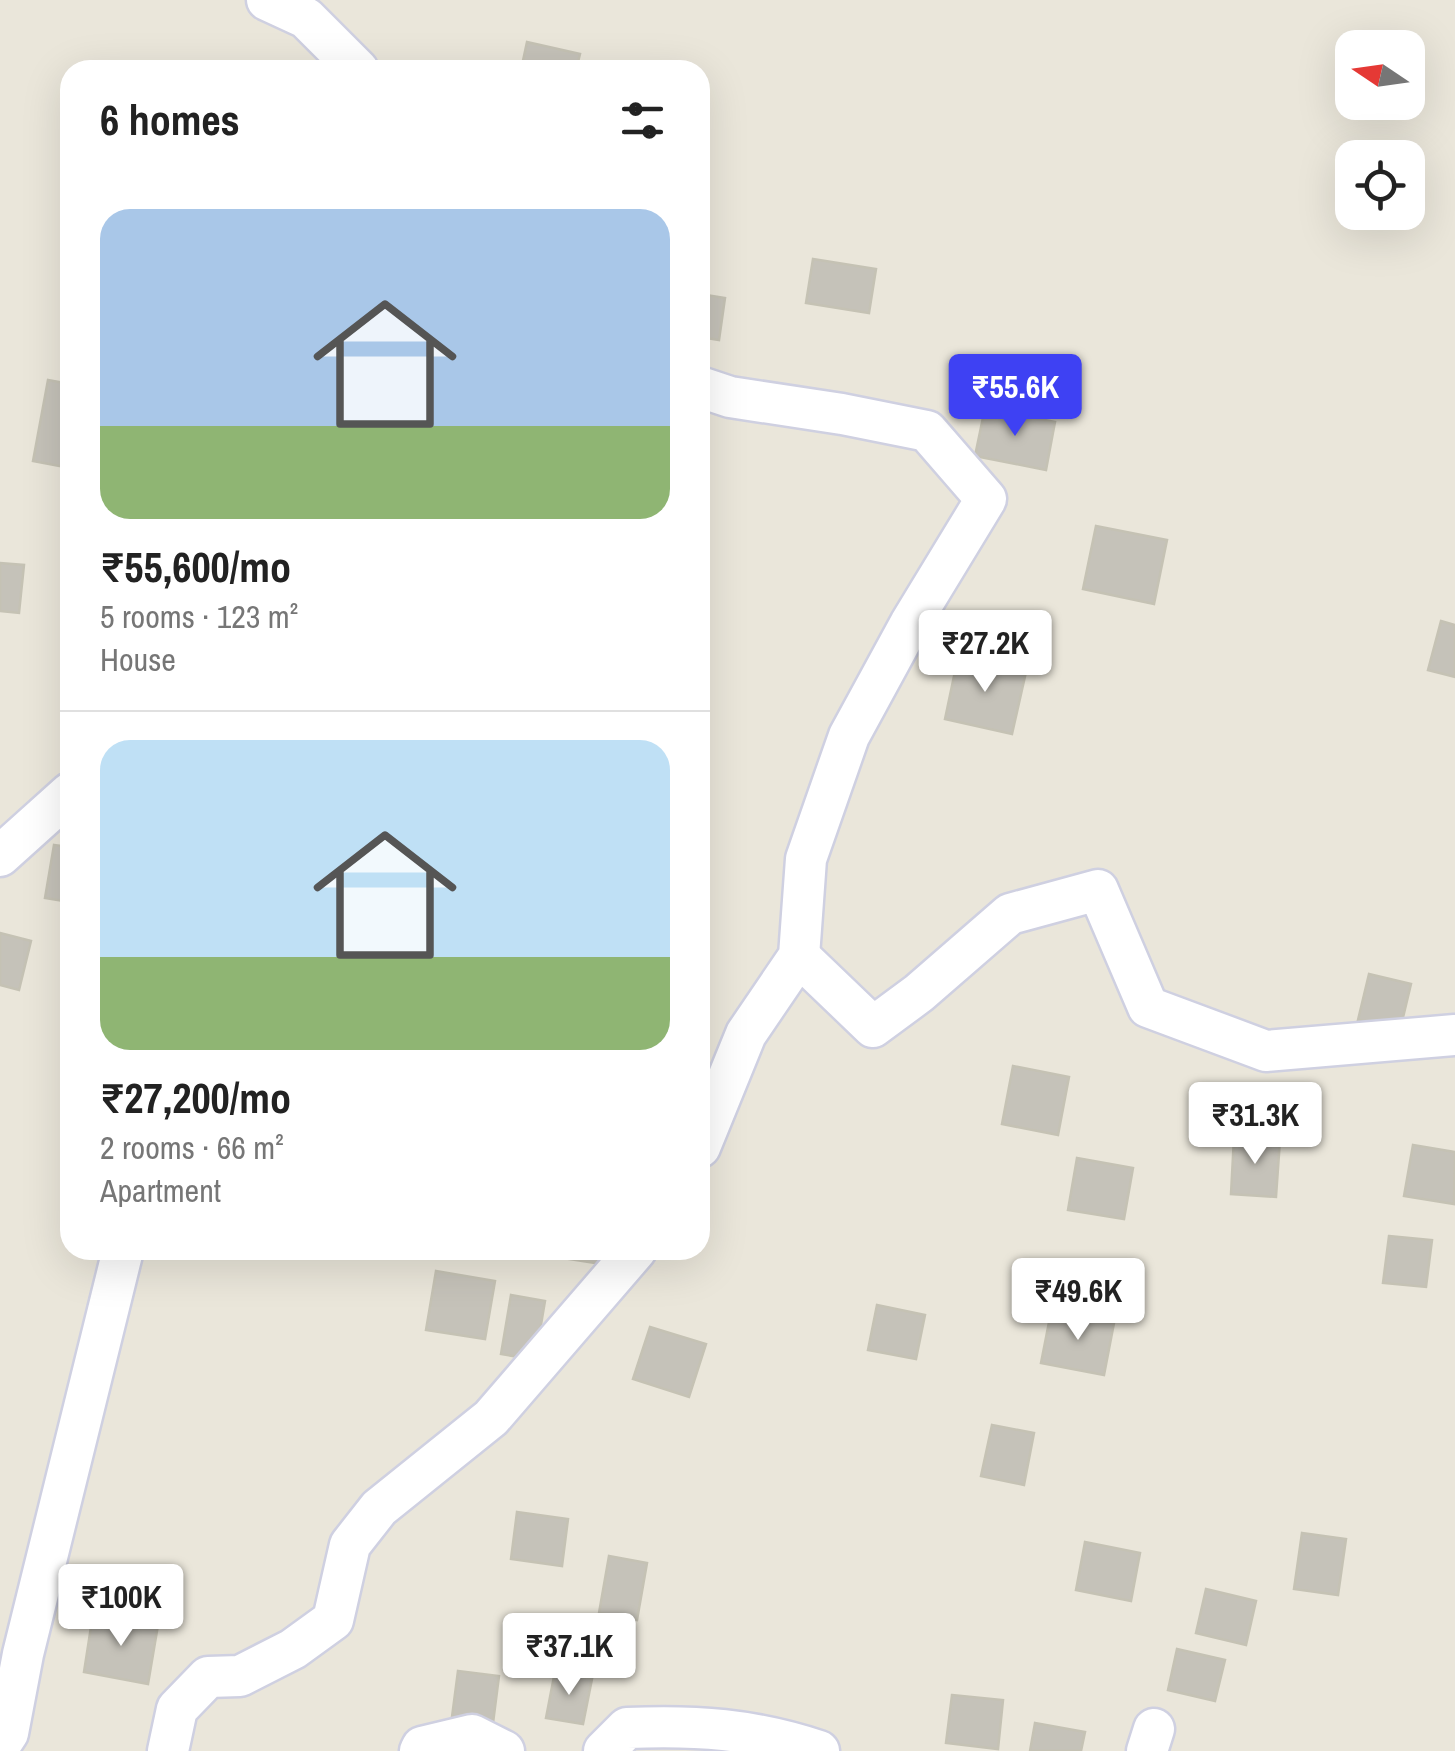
<!DOCTYPE html>
<meta charset="utf-8">
<style>
body{margin:0;font-family:"Archivo Narrow",sans-serif;background:#f6f6f6;color:#222;height:100vh;display:flex;flex-direction:column;font-size:38px;white-space:nowrap}
*{box-sizing:border-box;margin:0}
p{font-size:32px;color:#767676}
.icon{flex:none;width:55px;height:55px;fill:none;stroke:currentColor;stroke-width:2;stroke-linecap:round;stroke-linejoin:round}
.map{position:relative;flex:1;overflow:hidden}
.drawer{position:absolute;left:60px;top:60px;width:650px;height:1200px;display:flex;flex-direction:column;background:#fff;border-radius:30px;box-shadow:0 10px 40px #0002}
.drawer>*{flex:none}
.needle{width:65px;rotate:283deg}
.fabs{position:absolute;left:1335px;top:30px;display:grid;gap:20px}
.fabs a{display:grid;place-items:center;width:90px;height:90px;border-radius:20px;background:#fff;box-shadow:0 10px 40px #0002;font-size:50px}
.price{position:absolute;translate:-50% -85px;padding:0 22px;border-radius:10px;background:#fff;color:#222;font-size:32px;line-height:65px;filter:drop-shadow(0 2px 5px #0008)}
.price::after{content:'';position:absolute;left:50%;top:60px;width:30px;height:22px;margin-left:-15px;background:inherit;clip-path:polygon(0 0,100% 0,50% 100%)}
.price.selected{background:#3e41f3;color:#fff}
ul{padding:0;list-style:none}
li{display:grid;align-content:center;gap:20px;height:530px;padding:0 40px}
li+li{border-top:2px solid #e0e0e0}
li span{display:grid;place-items:center;height:310px;border-radius:30px;color:#555}
li>.icon{margin-inline-start:auto}
span .icon{width:180px;height:180px;fill:#fffc;stroke-width:1}
li b{font-size:42px}
h2{display:flex;justify-content:space-between;align-items:center;height:120px;padding:0 40px;font-size:42px}
.map>svg:first-child{display:block}
.building{fill:#c5c2b9;stroke:#c5c2b4;stroke-width:2.5}
.lines{fill:none;stroke-linecap:round;stroke-linejoin:round}
.minor-casing{stroke:#cfd0e1;stroke-width:45}
.minor{stroke:#fff;stroke-width:40}
</style>
<div class="map">
<svg width="1455" height="1751" viewBox="0 0 1455 1751">
<rect width="100%" height="100%" fill="#eae6da"/>
<g class="building">
<path d="M527,42l53,12 -4,16h-55z"/>
<path d="M813,259l63,10 -7,44 -63,-10z"/>
<path d="M700,294l25,4 -6,42 -19,-3z"/>
<path d="M48,380l22,4v84l-37,-7z"/>
<path d="M985,408l70,14 -9,48 -71,-14z"/>
<path d="M1096,526l71,14 -13,64 -71,-15z"/>
<path d="M0,563l24,2 -5,48 -19,-2z"/>
<path d="M1441,621l14,4v52l-27,-7z"/>
<path d="M958,657l68,15 -14,62 -67,-15z"/>
<path d="M54,845l16,2v55l-25,-4z"/>
<path d="M0,933l31,8 -12,49 -19,-5z"/>
<path d="M1369,974l42,10 -11,46 -42,-10z"/>
<path d="M1013,1066l56,11 -11,58 -56,-11z"/>
<path d="M1234,1137l46,3 -4,57 -45,-3z"/>
<path d="M1413,1145l42,7 -1,52 -50,-8z"/>
<path d="M1077,1158l56,10 -9,51 -56,-9z"/>
<path d="M1389,1236l43,4 -6,47 -43,-4z"/>
<path d="M557,1250h47l-2,14 -46,-7z"/>
<path d="M436,1271l59,10 -10,58 -59,-9z"/>
<path d="M511,1295l34,6 -10,59 -34,-6z"/>
<path d="M877,1305l48,10 -9,44 -48,-9z"/>
<path d="M1051,1312l63,11 -10,52 -63,-12z"/>
<path d="M650,1327l56,17 -17,53 -56,-18z"/>
<path d="M992,1425l42,8 -10,52 -43,-9z"/>
<path d="M517,1512l51,7 -6,47 -51,-7z"/>
<path d="M1302,1533l44,6 -8,56 -44,-6z"/>
<path d="M1085,1542l55,11 -9,48 -55,-11z"/>
<path d="M609,1556l38,7 -10,57 -38,-7z"/>
<path d="M1206,1589l50,12 -10,44 -50,-12z"/>
<path d="M93,1614l65,11 -10,59 -64,-12z"/>
<path d="M1177,1649l48,11 -10,41 -47,-11z"/>
<path d="M458,1671l41,5 -6,47 -41,-6z"/>
<path d="M555,1671l37,8 -9,45 -37,-6z"/>
<path d="M952,1695l51,5 -5,49 -52,-6z"/>
<path d="M1035,1723l50,9 -4,19h-51z"/>
</g>
<g class="lines">
<g class="minor-casing">
<g id="minor">
<path d="M267,0l39,18 52,52"/>
<path d="M700,387l30,10 112,17 85,17 59,68 -76,125 -61,112 -43,123 -7,97 -53,78 -46,113"/>
<path d="M0,856l70,-63"/>
<path d="M799,956l74,71 46,-34 91,-79 88,-24 50,117 118,44 189,-16"/>
<path d="M0,1745l8,-12 15,-79 100,-404"/>
<path d="M168,1751l9,-42 31,-32 32,-1 53,-27 40,-29 17,-75 29,-37 112,-90 145,-168"/>
<path d="M420,1751l2,-4 50,-12 32,16"/>
<path d="M604,1751l23,-23c69,-3 126,1 192,23"/>
<path d="M1147,1751l7,-22"/>
</g>
</g>
<use href="#minor" class="minor"/>
</g>
</svg>
<div class="fabs">
<a><svg class="needle" viewBox="-14 -14 28 28"><path d="M0-13l5 13h-10z" fill="#e53935"/><path d="M0 13l5-13h-10z" fill="#767676"/></svg></a>
<a><svg class="icon" aria-label="locate" viewBox="0 0 24 24"><circle cx="12" cy="12" r="6"/><path d="M12 2v4M12 18v4M2 12h4M18 12h4"/></svg></a>
</div>
<b class="price selected" style="left:1015px;top:439px">₹55.6K</b>
<b class="price" style="left:985px;top:695px">₹27.2K</b>
<b class="price" style="left:1255px;top:1167px">₹31.3K</b>
<b class="price" style="left:1078px;top:1343px">₹49.6K</b>
<b class="price" style="left:121px;top:1649px">₹100K</b>
<b class="price" style="left:569px;top:1698px">₹37.1K</b>
<section class="drawer">
<h2>6 homes<svg class="icon" aria-label="filters" viewBox="0 0 24 24"><path d="M4 7h16M4 17h16"/><circle cx="9" cy="7" r="2"/><circle cx="15" cy="17" r="2"/></svg></h2>
<ul>
<li><span style="background:linear-gradient(#a9c7e8 70%,#8fb573 0)"><svg class="icon" aria-label="home" viewBox="0 0 24 24"><path d="M3 11l9-7 9 7M6 9v11h12V9"/></svg></span><div><b>₹55,600/mo</b><p>5 rooms · 123 m²</p><p>House</p></div></li>
<li><span style="background:linear-gradient(#bfe0f5 70%,#8fb573 0)"><svg class="icon" aria-label="home" viewBox="0 0 24 24"><path d="M3 11l9-7 9 7M6 9v11h12V9"/></svg></span><div><b>₹27,200/mo</b><p>2 rooms · 66 m²</p><p>Apartment</p></div></li>
</ul>
</section>
</div>
